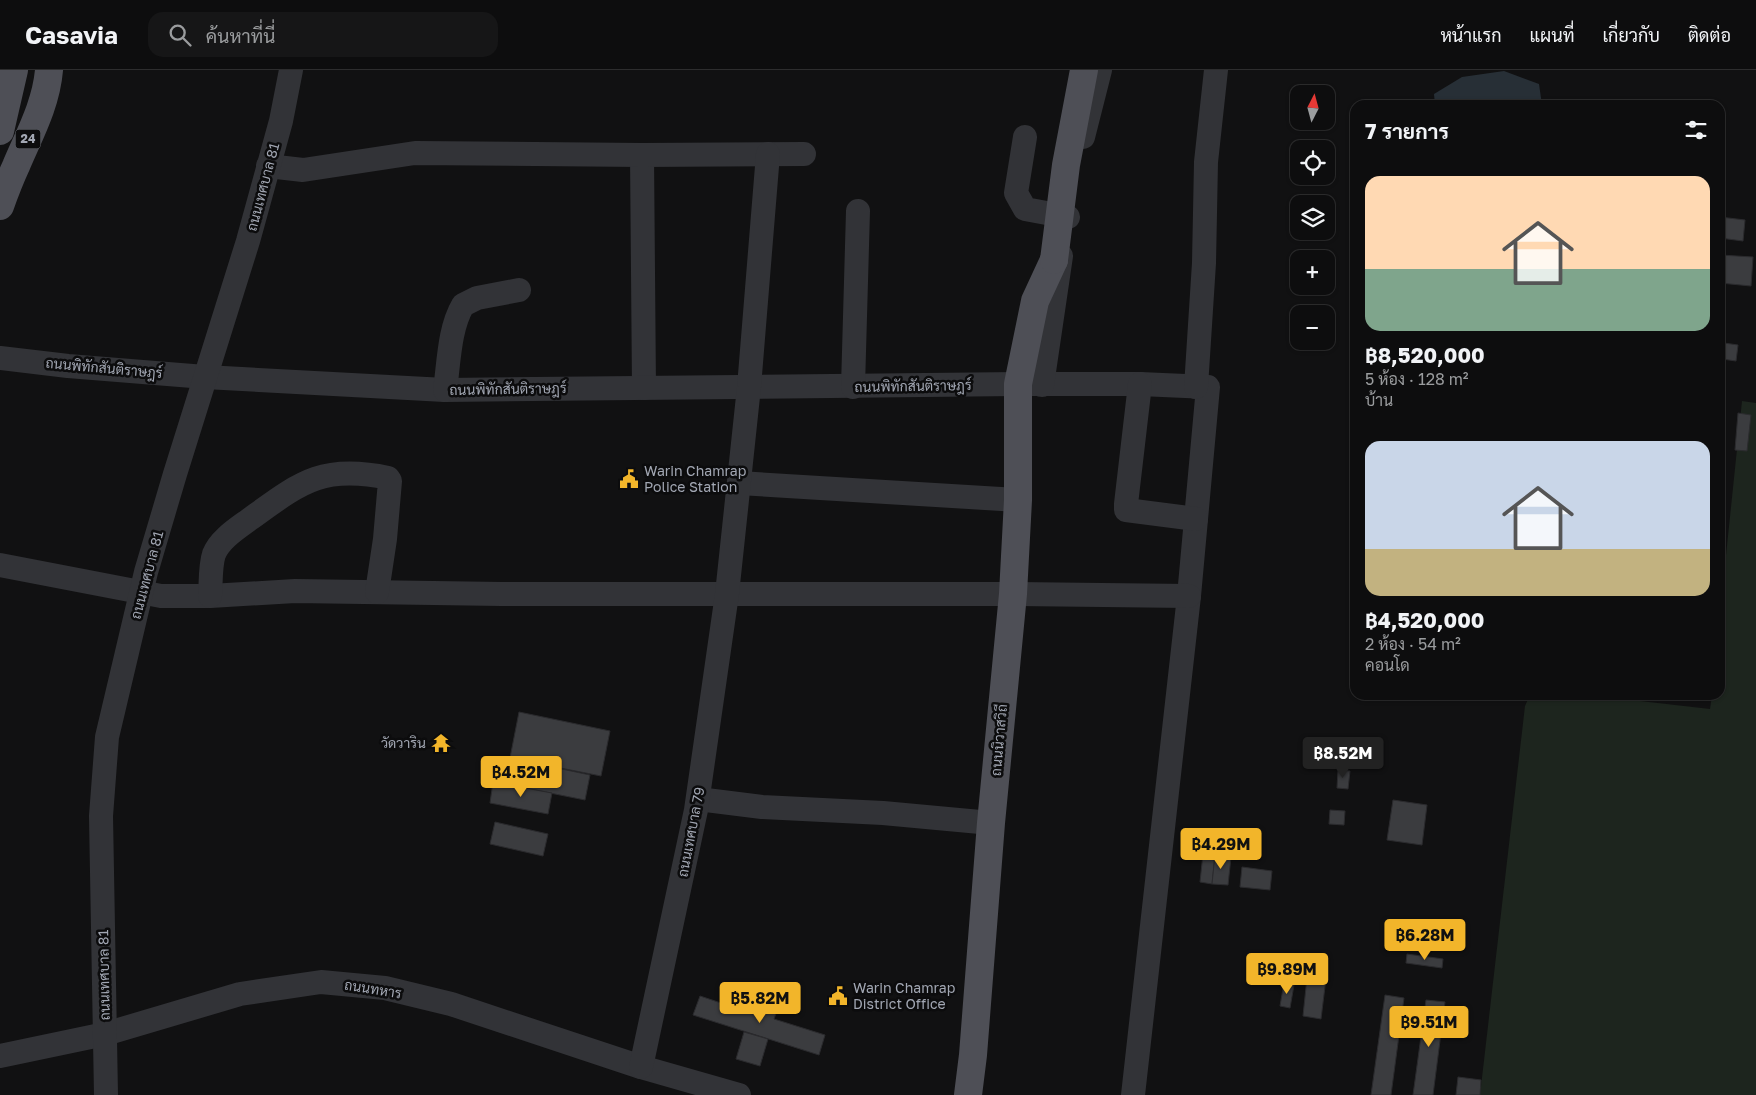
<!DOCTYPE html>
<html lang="th">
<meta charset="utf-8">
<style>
body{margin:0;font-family:"Golos Text",Sarabun,sans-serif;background:#161617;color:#f1f3f6;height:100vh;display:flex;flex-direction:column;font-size:19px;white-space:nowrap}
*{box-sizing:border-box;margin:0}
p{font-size:16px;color:#9a9c9e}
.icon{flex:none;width:28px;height:28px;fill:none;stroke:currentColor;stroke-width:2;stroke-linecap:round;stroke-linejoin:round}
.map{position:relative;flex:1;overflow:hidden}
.sheet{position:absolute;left:1350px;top:30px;width:375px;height:600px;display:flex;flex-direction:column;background:#0d0d0e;border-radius:15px;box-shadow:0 1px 4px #0004,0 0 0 1px #2d2d2e}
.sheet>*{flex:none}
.needle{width:32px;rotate:6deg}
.tools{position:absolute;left:1290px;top:15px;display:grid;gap:10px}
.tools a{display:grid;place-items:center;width:45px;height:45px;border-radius:10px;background:#0d0d0e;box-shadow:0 1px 4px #0004,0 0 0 1px #2d2d2e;font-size:25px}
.price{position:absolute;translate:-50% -42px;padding:0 11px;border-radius:5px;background:#f2b52a;color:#111;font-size:16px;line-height:32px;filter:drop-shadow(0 1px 2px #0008)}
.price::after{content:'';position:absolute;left:50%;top:30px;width:15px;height:11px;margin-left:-8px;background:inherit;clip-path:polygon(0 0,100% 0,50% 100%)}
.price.selected{background:#222;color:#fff}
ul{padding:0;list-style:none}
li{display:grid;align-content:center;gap:10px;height:265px;padding:0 15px}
li span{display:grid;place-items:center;height:155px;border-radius:15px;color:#555}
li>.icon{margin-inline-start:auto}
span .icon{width:90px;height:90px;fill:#fffc;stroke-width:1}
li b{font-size:21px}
h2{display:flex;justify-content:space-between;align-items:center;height:60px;padding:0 15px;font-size:21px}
header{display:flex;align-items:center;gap:30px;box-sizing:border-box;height:70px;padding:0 25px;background:#0d0d0e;border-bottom:1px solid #2d2d2e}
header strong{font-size:24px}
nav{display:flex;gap:28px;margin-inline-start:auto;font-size:18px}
.search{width:350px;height:45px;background:#161617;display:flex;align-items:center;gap:12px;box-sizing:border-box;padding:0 18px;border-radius:15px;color:#9a9c9e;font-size:19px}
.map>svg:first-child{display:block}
.green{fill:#1d251e}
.water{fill:#272f36}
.building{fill:#3b3c3f;stroke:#2b2b2e}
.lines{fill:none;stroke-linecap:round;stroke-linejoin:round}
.minor{stroke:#323337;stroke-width:24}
.major{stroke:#4e4f56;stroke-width:28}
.major-bridge{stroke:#4e4f56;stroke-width:28}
.labels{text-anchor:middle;stroke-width:5;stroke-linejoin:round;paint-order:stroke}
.shield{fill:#0c0c0d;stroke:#757881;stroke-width:1}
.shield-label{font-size:12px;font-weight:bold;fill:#a2a7b3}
.street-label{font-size:14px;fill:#a2a7b3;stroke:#0c0c0d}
.poi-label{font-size:14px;fill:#a2a7b3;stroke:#0c0c0d;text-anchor:start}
</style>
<header>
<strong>Casavia</strong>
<div class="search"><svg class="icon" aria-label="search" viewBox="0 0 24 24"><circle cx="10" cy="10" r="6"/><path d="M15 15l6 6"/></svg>ค้นหาที่นี่</div>
<nav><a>หน้าแรก</a><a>แผนที่</a><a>เกี่ยวกับ</a><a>ติดต่อ</a></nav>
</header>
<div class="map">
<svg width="1756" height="1025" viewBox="0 0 1756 1025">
<rect width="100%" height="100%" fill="#111112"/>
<path class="green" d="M1742,331l14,2v692h-276l45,-389 5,-11h58l122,14 2,-14h8v-82z"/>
<path class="water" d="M1504,1l35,13 3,21h-107l-1,-11 28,-17z"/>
<g class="building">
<path d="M1720,147l25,3 -2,21 -23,-3z"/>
<path d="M1720,185l33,2 -2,29 -31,-3z"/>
<path d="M1724,273l14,2 -2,16 -14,-2z"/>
<path d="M1738,343l13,2 -4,36 -12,-1z"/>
<path d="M519,642l91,19 -9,45 -91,-18z"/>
<path d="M510,688l80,17 -5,25 -80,-16z"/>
<path d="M1338,700l12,1 -2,18 -11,-1z"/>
<path d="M493,712l59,11 -4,21 -58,-11z"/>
<path d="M1393,730l34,5 -5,40 -35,-5z"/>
<path d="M1330,740l15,1 -1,14 -15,-1z"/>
<path d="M495,752l53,12 -5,22 -53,-12z"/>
<path d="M1203,784l12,1 -3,29 -12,-2z"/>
<path d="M1215,785l16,2 -3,28 -16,-1z"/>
<path d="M1242,797l30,4 -2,19 -30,-3z"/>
<path d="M1407,884l36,5 -1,9 -36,-5z"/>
<path d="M1308,898l19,2 -6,49 -18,-3z"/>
<path d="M1284,913l10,2 -4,23 -10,-2z"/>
<path d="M1385,925l19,3 -13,97h-20z"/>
<path d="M700,926l51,17 4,-12 23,7 -4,11 51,16 -6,20 -126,-40z"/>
<path d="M1426,930l19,2 -12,93h-20z"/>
<path d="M744,962l24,7 -8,27 -24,-7z"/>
<path d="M1458,1007l23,3 -1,15h-24z"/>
</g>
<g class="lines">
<g class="minor">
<path d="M1025,67l-9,56 9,16 43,8"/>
<path d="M1083,67l17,-67"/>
<path d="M642,85l2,233"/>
<path d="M268,96l35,4 112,-17 227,2 162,-1"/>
<path d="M0,288l68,8 137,11 240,13 573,-6h122l68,3 -19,209 -56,499"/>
<path d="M1140,314l-14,120v6l70,9"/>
<path d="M1042,315l19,-129"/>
<path d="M853,317l5,-176"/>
<path d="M1196,317l8,-124 2,-101 10,-92"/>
<path d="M445,320c4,-28 4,-61 18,-85l14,-7 42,-8"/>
<path d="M739,413l279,17"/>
<path d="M0,495l161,31h49l85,-5 207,3h511l176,2"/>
<path d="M210,526c1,-13 0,-30 4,-42 6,-15 24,-26 36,-35 50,-36 72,-55 138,-41l2,3 -5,58 -8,53"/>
<path d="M698,729l64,8 121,6 108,10"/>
<path d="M0,986l105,-22 135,-40 81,-12 64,6 66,16 190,63 98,28"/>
<path d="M641,997l55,-257 31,-216 22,-207 19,-233"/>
<path d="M106,1025l-5,-279 6,-79 39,-165 29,-98 73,-233 33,-120 10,-51"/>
</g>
<g class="major">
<path d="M0,61l14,-61"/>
<path d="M0,136c5,-14 10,-27 16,-40 13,-31 30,-61 33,-96"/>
<path d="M968,1025l5,-40 18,-232 22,-229 5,-94v-116l17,-83 19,-41"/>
</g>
<path class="major-bridge" d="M1054,190l12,-95 18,-95"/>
</g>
<defs>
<g id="civic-bare" transform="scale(1.5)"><path d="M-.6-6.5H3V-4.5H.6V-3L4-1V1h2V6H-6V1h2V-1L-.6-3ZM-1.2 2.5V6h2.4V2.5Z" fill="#f2b52a" stroke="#0c0c0d" stroke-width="2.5" paint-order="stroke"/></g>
<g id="temple-bare" transform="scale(1.5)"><path d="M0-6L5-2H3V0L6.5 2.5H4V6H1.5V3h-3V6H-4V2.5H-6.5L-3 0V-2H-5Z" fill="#f2b52a" stroke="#0c0c0d" stroke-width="2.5" paint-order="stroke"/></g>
</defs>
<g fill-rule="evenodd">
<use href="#civic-bare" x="629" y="409"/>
<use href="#temple-bare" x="441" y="673"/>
<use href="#civic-bare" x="838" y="926"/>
</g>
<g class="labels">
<rect class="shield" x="15.5" y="59.5" width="25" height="19" rx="4"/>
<g class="shield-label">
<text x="28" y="73">24</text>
</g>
<g class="street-label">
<text transform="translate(263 117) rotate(-75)" y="5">ถนนเทศบาล 81</text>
<text transform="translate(104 298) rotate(5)" y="5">ถนนพิทักสันติราษฎร์</text>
<text transform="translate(913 316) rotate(-1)" y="5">ถนนพิทักสันติราษฎร์</text>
<text transform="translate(508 319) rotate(-1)" y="5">ถนนพิทักสันติราษฎร์</text>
<text transform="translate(147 505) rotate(-75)" y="5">ถนนเทศบาล 81</text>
<text transform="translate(999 670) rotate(-85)" y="5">ถนนนิวาสวิถี</text>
<text transform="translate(691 762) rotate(-79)" y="5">ถนนเทศบาล 79</text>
<text transform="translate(104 905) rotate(-91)" y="5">ถนนเทศบาล 81</text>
<text transform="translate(373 919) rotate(9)" y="5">ถนนทหาร</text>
</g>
<g class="poi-label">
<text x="644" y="406">Warin Chamrap<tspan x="644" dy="16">Police Station</tspan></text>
<text x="426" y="678" text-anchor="end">วัดวาริน</text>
<text x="853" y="923">Warin Chamrap<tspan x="853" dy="16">District Office</tspan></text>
</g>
</g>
</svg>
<div class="tools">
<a><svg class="needle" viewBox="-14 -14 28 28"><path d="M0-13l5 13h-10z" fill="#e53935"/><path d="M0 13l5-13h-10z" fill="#9a9c9e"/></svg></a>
<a><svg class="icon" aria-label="locate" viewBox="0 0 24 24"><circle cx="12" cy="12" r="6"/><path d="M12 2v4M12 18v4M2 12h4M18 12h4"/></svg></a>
<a><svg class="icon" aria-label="layers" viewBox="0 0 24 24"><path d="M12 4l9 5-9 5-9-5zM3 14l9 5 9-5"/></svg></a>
<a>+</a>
<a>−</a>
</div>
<b class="price selected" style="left:1343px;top:709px">฿8.52M</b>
<b class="price" style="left:521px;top:728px">฿4.52M</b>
<b class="price" style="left:1221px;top:800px">฿4.29M</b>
<b class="price" style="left:1425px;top:891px">฿6.28M</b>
<b class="price" style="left:1287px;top:925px">฿9.89M</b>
<b class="price" style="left:760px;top:954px">฿5.82M</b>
<b class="price" style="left:1429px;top:978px">฿9.51M</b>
<section class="sheet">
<h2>7 รายการ<svg class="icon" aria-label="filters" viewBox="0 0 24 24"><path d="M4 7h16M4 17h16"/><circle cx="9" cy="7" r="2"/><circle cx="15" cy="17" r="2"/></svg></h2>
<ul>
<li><span style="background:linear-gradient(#ffd9b3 60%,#7fa58c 0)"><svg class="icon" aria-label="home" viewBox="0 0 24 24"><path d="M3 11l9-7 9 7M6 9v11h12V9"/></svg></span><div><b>฿8,520,000</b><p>5 ห้อง · 128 m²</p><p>บ้าน</p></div></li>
<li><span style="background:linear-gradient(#c9d6e8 70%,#c2b280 0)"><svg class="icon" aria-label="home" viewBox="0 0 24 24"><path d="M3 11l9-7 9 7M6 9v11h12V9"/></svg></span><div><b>฿4,520,000</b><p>2 ห้อง · 54 m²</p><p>คอนโด</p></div></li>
</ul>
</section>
</div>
